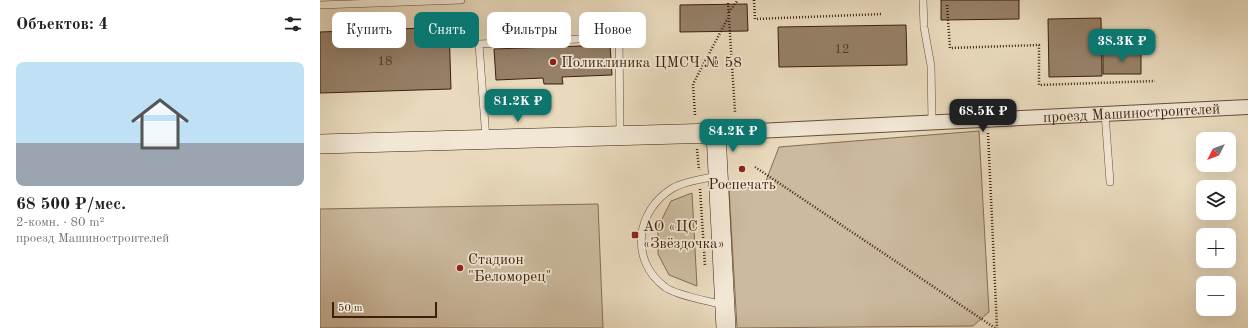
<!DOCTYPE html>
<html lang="ru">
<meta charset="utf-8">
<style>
body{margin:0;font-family:"Old Standard TT",serif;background:#f6f6f6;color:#202124;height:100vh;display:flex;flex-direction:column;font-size:15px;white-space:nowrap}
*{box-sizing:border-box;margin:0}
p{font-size:13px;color:#757577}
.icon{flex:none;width:22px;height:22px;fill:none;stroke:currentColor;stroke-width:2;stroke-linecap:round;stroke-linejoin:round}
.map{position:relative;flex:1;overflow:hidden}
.details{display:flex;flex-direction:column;background:#fff;width:320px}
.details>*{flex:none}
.guide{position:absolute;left:12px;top:12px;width:380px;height:36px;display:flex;gap:8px}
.needle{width:26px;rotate:228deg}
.tools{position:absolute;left:876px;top:132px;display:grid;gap:8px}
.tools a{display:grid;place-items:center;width:40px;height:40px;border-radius:8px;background:#fff;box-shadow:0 4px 16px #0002;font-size:20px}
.scale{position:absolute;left:12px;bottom:10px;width:105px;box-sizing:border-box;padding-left:4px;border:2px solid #3d1e0b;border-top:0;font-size:11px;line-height:14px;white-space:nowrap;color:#3d1e0b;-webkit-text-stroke:3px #f1e7d4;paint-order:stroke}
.price{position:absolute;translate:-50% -34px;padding:0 9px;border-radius:8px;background:#0f766e;color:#fff;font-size:13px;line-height:26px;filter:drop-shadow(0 1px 2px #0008)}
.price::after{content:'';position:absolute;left:50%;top:24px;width:12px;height:9px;margin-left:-6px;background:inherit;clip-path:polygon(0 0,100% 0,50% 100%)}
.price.on{background:#222;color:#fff}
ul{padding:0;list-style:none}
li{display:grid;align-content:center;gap:8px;height:212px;padding:0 16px}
li span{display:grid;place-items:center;height:124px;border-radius:8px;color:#555}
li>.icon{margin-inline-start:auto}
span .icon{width:72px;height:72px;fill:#fffc;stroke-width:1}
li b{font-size:17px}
h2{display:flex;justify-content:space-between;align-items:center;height:48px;padding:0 16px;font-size:17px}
.tag{padding:0 14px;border-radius:8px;background:#fff;box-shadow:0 4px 16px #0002;font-size:14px;line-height:36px}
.tag.on{background:#0f766e;color:#fff}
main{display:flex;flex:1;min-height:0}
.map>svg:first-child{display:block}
.green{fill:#ccba9f;stroke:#846c55}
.building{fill:#968068;stroke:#3d1e0b}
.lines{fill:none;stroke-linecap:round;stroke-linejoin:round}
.lane-casing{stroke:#684d38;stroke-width:8}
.street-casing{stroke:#684d38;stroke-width:16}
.secondary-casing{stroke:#3d1e0b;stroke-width:20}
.path{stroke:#3d1e0b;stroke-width:2.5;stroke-dasharray:1 2;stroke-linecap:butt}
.lane{stroke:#f1e7d4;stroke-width:7}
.street{stroke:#f1e7d4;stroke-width:14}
.secondary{stroke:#f1e7d4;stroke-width:19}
.poi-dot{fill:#8f2418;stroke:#f1e7d4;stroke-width:1.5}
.labels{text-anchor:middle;stroke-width:3.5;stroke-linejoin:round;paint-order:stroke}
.number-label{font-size:13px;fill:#533622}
.poi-label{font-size:15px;fill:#3d1e0b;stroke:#f1e7d4;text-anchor:start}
.street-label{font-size:15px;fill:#3d1e0b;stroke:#f1e7d4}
</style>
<main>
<section class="details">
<h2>Объектов: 4<svg class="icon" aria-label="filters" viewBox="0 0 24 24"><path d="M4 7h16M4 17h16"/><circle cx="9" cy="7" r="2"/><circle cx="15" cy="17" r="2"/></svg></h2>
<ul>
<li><span style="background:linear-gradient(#bfe0f5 65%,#9aa5b1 0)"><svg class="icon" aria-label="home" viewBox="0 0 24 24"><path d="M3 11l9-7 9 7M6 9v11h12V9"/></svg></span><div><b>68 500 ₽/мес.</b><p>2-комн. · 80 m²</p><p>проезд Машиностроителей</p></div></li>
</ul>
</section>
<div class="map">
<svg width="928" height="328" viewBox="0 0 928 328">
<rect width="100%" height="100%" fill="#e9dabd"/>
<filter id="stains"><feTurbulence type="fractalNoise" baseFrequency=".005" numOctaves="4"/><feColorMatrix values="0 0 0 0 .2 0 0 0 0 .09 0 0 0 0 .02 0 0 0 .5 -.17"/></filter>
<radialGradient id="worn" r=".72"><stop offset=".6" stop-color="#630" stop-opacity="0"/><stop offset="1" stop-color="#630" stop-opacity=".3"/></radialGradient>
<g class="green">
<path d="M659,131l10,181 -16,14 -236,2 -8,-139 35,-3 15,-39z"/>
<path d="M372,193l5,93 -28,-11 -11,-21v-27l13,-26z"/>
<path d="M278,204l5,124h-283v-119z"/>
</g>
<g class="building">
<path d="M621,0h78v19l-78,1z"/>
<path d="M427,4l1,27 -68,1v-27z"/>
<path d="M781,18l1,58 -53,1 -1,-58z"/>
<path d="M586,25l1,40 -128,2 -1,-40z"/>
<path d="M129,27l2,62 -131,4v-61z"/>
<path d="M290,45l2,30 -50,2 1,7h-19l-1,-6 -47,2 -2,-31z"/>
<path d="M821,52v22h-38v-21z"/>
</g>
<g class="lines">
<g class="lane-casing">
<g id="lane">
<path d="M603,0l1,27 7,39 1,56"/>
<path d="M0,5l141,-5"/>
<path d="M785,113l5,69"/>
<path d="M166,139l-7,-95 140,-7 1,97"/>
<path d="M397,176c-13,3 -32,5 -44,12 -37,22 -44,72 -8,99 10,8 44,14 58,18"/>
</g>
</g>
<g class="street-casing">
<g id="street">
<path id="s1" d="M396,133l532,-26"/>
</g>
</g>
<g class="secondary-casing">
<path id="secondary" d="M0,144l396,-11 10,195"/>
</g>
<g class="path">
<path d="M434,0l1,19 127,-5"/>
<path d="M408,3l7,109"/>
<path d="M627,5l3,43 89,-3v40l116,-4"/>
<path d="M409,12l9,-12"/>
<path d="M375,115l-2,-31 35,-66"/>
<path d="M668,133l9,195"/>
<path d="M377,149l2,21"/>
<path d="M435,167l240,161"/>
<path d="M380,189l5,77"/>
</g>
<use href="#lane" class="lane"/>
<use href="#street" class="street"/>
<use href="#secondary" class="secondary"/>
</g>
<g class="poi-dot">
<circle cx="233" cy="62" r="4"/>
<circle cx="422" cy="169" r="4"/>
<rect x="311" y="231" width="8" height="8" rx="2"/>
<circle cx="140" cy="268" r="4"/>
</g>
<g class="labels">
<g class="number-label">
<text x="522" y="53">12</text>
<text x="65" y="65">18</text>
</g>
<g class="poi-label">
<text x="241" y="67">Поликлиника ЦМСЧ № 58</text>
<text x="422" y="189" text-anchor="middle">Роспечать</text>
<text x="323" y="231">АО «ЦС<tspan x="323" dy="17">«Звёздочка»</tspan></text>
<text x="148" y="264">Стадион<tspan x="148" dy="17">"Беломорец"</tspan></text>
</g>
<g class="street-label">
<text dy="5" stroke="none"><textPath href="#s1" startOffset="416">проезд Машиностроителей</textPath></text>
</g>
</g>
<rect width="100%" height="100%" filter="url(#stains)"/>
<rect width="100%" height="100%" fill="url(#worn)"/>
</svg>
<div class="tools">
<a><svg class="needle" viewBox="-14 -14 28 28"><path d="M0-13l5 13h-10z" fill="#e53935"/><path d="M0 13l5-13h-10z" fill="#757577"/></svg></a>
<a><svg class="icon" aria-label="layers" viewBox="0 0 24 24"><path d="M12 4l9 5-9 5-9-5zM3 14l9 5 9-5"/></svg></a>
<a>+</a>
<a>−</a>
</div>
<div class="scale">50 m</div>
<b class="price" style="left:802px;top:63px">38.3K ₽</b>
<b class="price" style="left:198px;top:123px">81.2K ₽</b>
<b class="price on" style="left:663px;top:133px">68.5K ₽</b>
<b class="price" style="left:413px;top:153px">84.2K ₽</b>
<div class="guide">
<a class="tag">Купить</a>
<a class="tag on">Снять</a>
<a class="tag">Фильтры</a>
<a class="tag">Новое</a>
</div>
</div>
</main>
